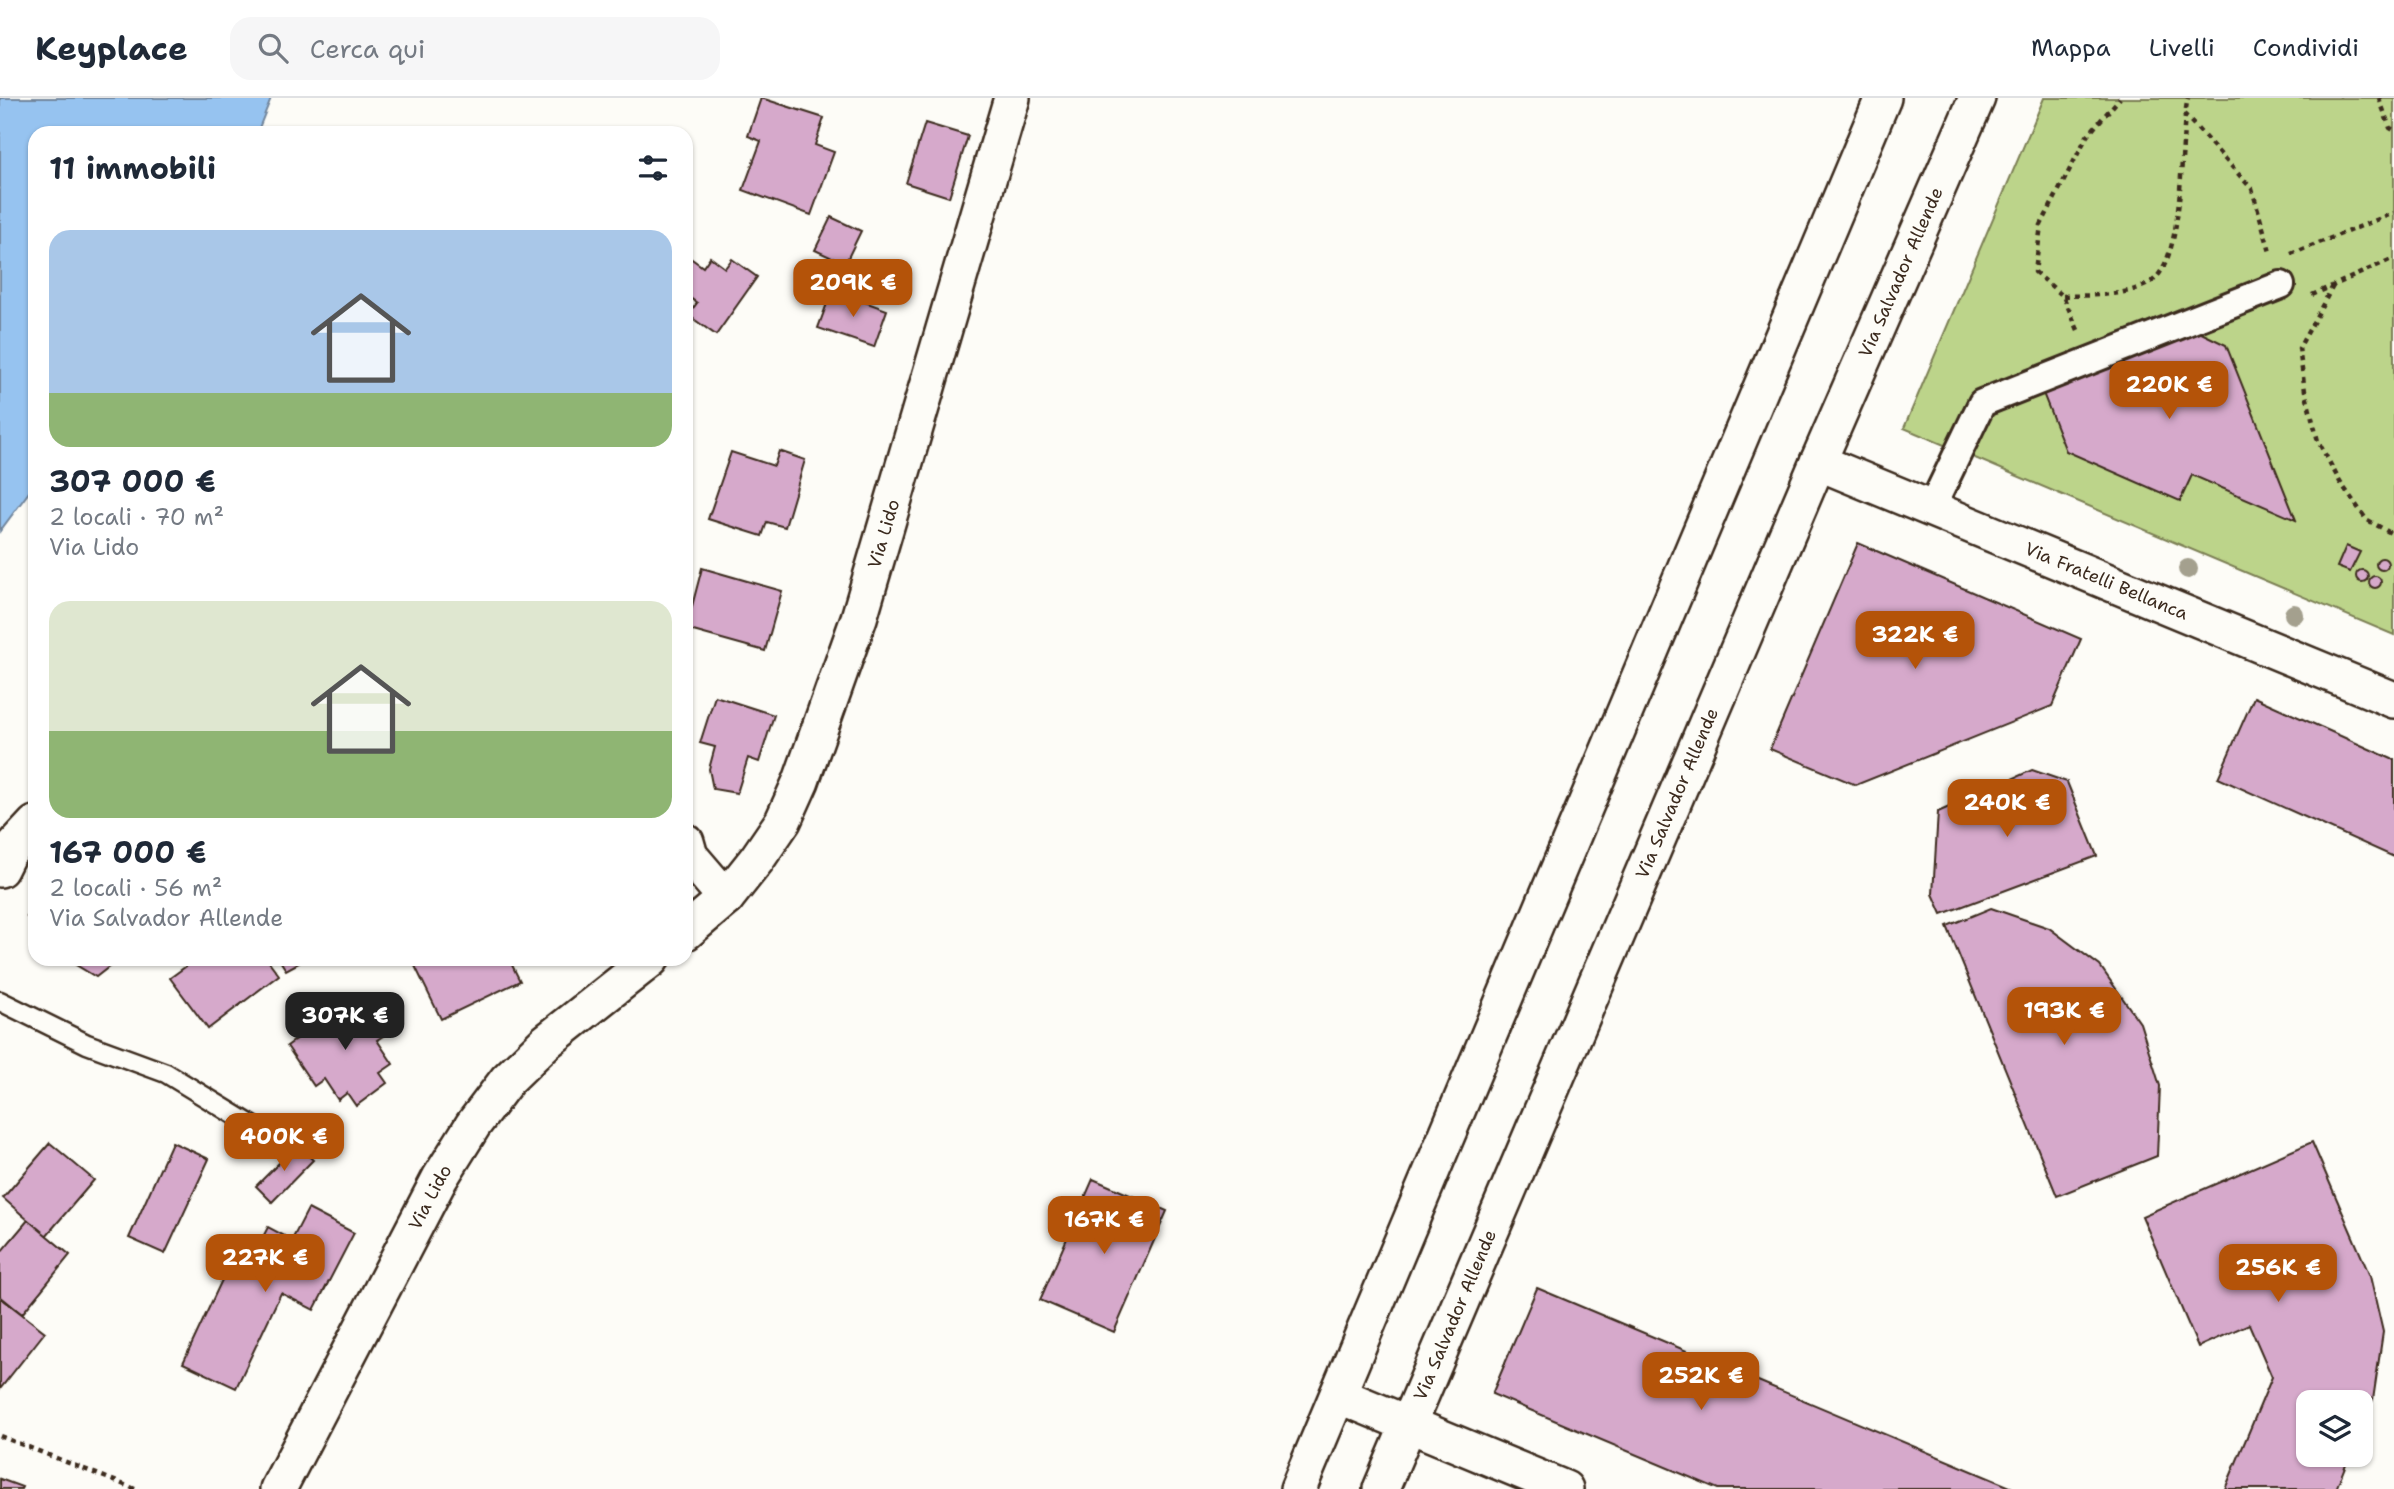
<!DOCTYPE html>
<html lang="it">
<meta charset="utf-8">
<style>
body{margin:0;font-family:"Shantell Sans",sans-serif;background:#f6f6f7;color:#1f2937;height:100vh;display:flex;flex-direction:column;font-size:26px;white-space:nowrap}
*{box-sizing:border-box;margin:0}
p{font-size:23px;color:#747a83}
.icon{flex:none;width:38px;height:38px;fill:none;stroke:currentColor;stroke-width:2;stroke-linecap:round;stroke-linejoin:round}
.map{position:relative;flex:1;overflow:hidden}
.sheet{position:absolute;left:28px;top:28px;width:665px;height:840px;display:flex;flex-direction:column;background:#fff;border-radius:21px;box-shadow:0 2px 5px #0004}
.sheet>*{flex:none}
.controls{position:absolute;left:2296px;top:1292px;display:grid;gap:14px}
.controls a{display:grid;place-items:center;width:77px;height:77px;border-radius:14px;background:#fff;box-shadow:0 2px 5px #0004;font-size:35px}
.price{position:absolute;translate:-50% -60px;padding:0 16px;border-radius:14px;background:#b45309;color:#fff;font-size:23px;line-height:46px;filter:drop-shadow(0 2px 4px #0008)}
.price::after{content:'';position:absolute;left:50%;top:42px;width:21px;height:16px;margin-left:-10px;background:inherit;clip-path:polygon(0 0,100% 0,50% 100%)}
.price.on{background:#222;color:#fff}
ul{padding:0;list-style:none}
li{display:grid;align-content:center;gap:14px;height:371px;padding:0 21px}
li span{display:grid;place-items:center;height:217px;border-radius:21px;color:#555}
li>.icon{margin-inline-start:auto}
span .icon{width:126px;height:126px;fill:#fffc;stroke-width:1}
li b{font-size:30px}
h2{display:flex;justify-content:space-between;align-items:center;height:84px;padding:0 21px;font-size:30px}
header{display:flex;align-items:center;gap:42px;box-sizing:border-box;height:98px;padding:0 35px;background:#fff;border-bottom:2px solid #e0e1e3}
header strong{font-size:33px}
nav{display:flex;gap:38px;margin-inline-start:auto;font-size:24px}
.search{width:490px;height:63px;background:#f6f6f7;display:flex;align-items:center;gap:18px;box-sizing:border-box;padding:0 24px;border-radius:21px;color:#747a83;font-size:26px}
.map>svg:first-child{display:block}
.green{fill:#bcd48a;stroke:#7c7f54;stroke-width:2}
.water{fill:#96c3f0;stroke:#72869c;stroke-width:2}
.building{fill:#d6a9cb;stroke:#3b2a1e;stroke-width:2}
.lines{fill:none;stroke-linecap:round;stroke-linejoin:round}
.service-casing{stroke:#3b2a1e;stroke-width:23}
.pedestrian-casing{stroke:#3b2a1e;stroke-width:32}
.minor-casing{stroke:#3b2a1e;stroke-width:40}
.path{stroke:#3b2a1e;stroke-width:4.5;stroke-dasharray:5 5;stroke-linecap:butt}
.service{stroke:#fdfcf7;stroke-width:18}
.pedestrian{stroke:#fdfcf7;stroke-width:26}
.minor{stroke:#fdfcf7;stroke-width:35}
.tree{fill:#a4a08e}
.labels{text-anchor:middle;stroke-width:7;stroke-linejoin:round;paint-order:stroke}
.street-label{font-size:18px;fill:#3b2a1e;stroke:#fdfcf7}
</style>
<header>
<strong>Keyplace</strong>
<div class="search"><svg class="icon" aria-label="search" viewBox="0 0 24 24"><circle cx="10" cy="10" r="6"/><path d="M15 15l6 6"/></svg>Cerca qui</div>
<nav><a>Mappa</a><a>Livelli</a><a>Condividi</a></nav>
</header>
<div class="map">
<svg width="2394" height="1391" viewBox="0 0 2394 1391">
<rect width="100%" height="100%" fill="#fdfcf7"/>
<filter id="ink" filterUnits="userSpaceOnUse"><feTurbulence type="fractalNoise" baseFrequency=".0143" numOctaves="2"/><feDisplacementMap in="SourceGraphic" scale="14" xChannelSelector="R" yChannelSelector="G"/><feConvolveMatrix kernelMatrix="1 2 1 2 8 2 1 2 1" color-interpolation-filters="sRGB"/></filter>
<g filter="url(#ink)">
<path class="green" d="M2044,0h350v537l-490,-207z"/>
<path class="water" d="M0,0h271l-14,35h-222v351l-35,47z"/>
<g class="building">
<path d="M761,0l63,20 -9,27 19,7 -23,63 -68,-25 18,-49 -13,-5z"/>
<path d="M925,25l43,13 -19,61 -43,-14z"/>
<path d="M831,119l30,14 -16,33 -30,-14z"/>
<path d="M689,159l14,10 7,-10 15,11 7,-9 25,18 -41,58 -28,-20 9,-12 -11,-8v-34z"/>
<path d="M832,192l55,20 -13,37 -56,-19z"/>
<path d="M2193,231l33,16 70,175 -104,-45 -12,26 -114,-50 -25,-63z"/>
<path d="M779,353l26,9 -20,67 -18,-5 -5,14 -54,-17 23,-67 43,14z"/>
<path d="M1858,445l223,96 -29,67 -196,79 -86,-36z"/>
<path d="M2346,448l14,6 -10,20 -13,-5z"/>
<circle cx="2382" cy="466" r="6"/>
<path d="M702,470l80,23 -17,60 -79,-22z"/>
<circle cx="2362" cy="478" r="6"/>
<circle cx="2375" cy="484" r="6"/>
<path d="M715,598l59,19 -15,47 -11,-4 -11,35 -24,-4 -4,-20 6,-22 -15,-4z"/>
<path d="M2254,599l140,63v97l-176,-79z"/>
<path d="M2032,672l35,12 30,74 -155,58 -9,-20 5,-82z"/>
<path d="M35,810v16l-8,-7z"/>
<path d="M1991,810l58,20 51,38 40,57 20,63 -3,70 -100,40 -110,-270z"/>
<path d="M66,861h53l-23,18z"/>
<path d="M196,861h71l12,16 -71,54 -38,-51z"/>
<path d="M279,861h27l-20,11z"/>
<path d="M429,861h80l11,22 -79,38 -26,-53z"/>
<path d="M358,897l28,39 -9,6 16,24 -13,9 7,10 -31,23 -9,-13 -9,7 -14,-21 -10,7 -27,-40z"/>
<path d="M172,1044l37,17 -44,95 -36,-16z"/>
<path d="M2312,1044l58,134 13,56 -10,68 -12,29v-27h-53v52h42l-14,35h-111l47,-112 -23,-53 -51,23 -56,-131z"/>
<path d="M50,1045l44,37 -48,56 -43,-38z"/>
<path d="M297,1047l16,15 -41,42 -16,-16z"/>
<path d="M1093,1081l74,32 -53,121 -74,-32z"/>
<path d="M308,1111l46,24 -40,77 -33,-17 -45,95 -53,-25 45,-96 16,7 24,-47 24,13z"/>
<path d="M28,1122l42,35 -48,59 -22,-18v-43z"/>
<path d="M1537,1190l478,201h-297l-226,-95z"/>
<path d="M1,1200l44,34 -45,57v-89z"/>
<path d="M0,1381l22,8 -1,2h-21z"/>
</g>
<g class="lines">
<g class="service-casing">
<path id="service" d="M0,903l87,43 79,29 100,61"/>
</g>
<g class="pedestrian-casing">
<path id="pedestrian" d="M1931,411l51,-106 299,-118"/>
</g>
<g class="minor-casing">
<g id="minor">
<path id="s1" d="M1818,364l576,238"/>
<path d="M686,744l4,14 36,42"/>
<path d="M0,771l8,-16 27,-29"/>
<path id="s2" d="M686,834l40,-34 31,-39 26,-38 18,-40 58,-163 153,-520"/>
<path d="M1338,1297l227,94"/>
<path id="s3" d="M278,1391l162,-311 33,-53 34,-45 39,-38 105,-83"/>
<path d="M1298,1391l585,-1391"/>
<path id="s4" d="M1381,1391l437,-1027 159,-364"/>
</g>
</g>
<g class="path">
<path d="M2379,0l11,30 4,2"/>
<path d="M2184,16l68,75 18,63"/>
<path d="M2291,156l103,-41"/>
<path d="M2333,188l-34,62 6,43 13,50 22,41 26,37 28,16"/>
<path d="M2312,197l82,-37"/>
<path d="M2063,198c29,-1 59,1 85,-12 40,-21 30,-147 40,-186"/>
<path d="M2078,232l-15,-34 -28,-24 6,-47 46,-89 33,-38"/>
<path d="M0,1338l135,53"/>
</g>
<use href="#service" class="service"/>
<use href="#pedestrian" class="pedestrian"/>
<use href="#minor" class="minor"/>
</g>
<g class="tree">
<circle cx="2188" cy="471" r="10"/>
<circle cx="2294" cy="516" r="10"/>
</g>
</g>
<g class="labels">
<g class="street-label">
<text dy="6" stroke="none"><textPath href="#s4" startOffset="1323">Via Salvador Allende</textPath></text>
<text dy="6" stroke="none"><textPath href="#s2" startOffset="453">Via Lido</textPath></text>
<text dy="6" stroke="none"><textPath href="#s1" startOffset="312">Via Fratelli Bellanca</textPath></text>
<text dy="6" stroke="none"><textPath href="#s4" startOffset="756">Via Salvador Allende</textPath></text>
<text dy="6" stroke="none"><textPath href="#s3" startOffset="329">Via Lido</textPath></text>
<text dy="6" stroke="none"><textPath href="#s4" startOffset="189">Via Salvador Allende</textPath></text>
</g>
</g>
</svg>
<div class="controls">
<a><svg class="icon" aria-label="layers" viewBox="0 0 24 24"><path d="M12 4l9 5-9 5-9-5zM3 14l9 5 9-5"/></svg></a>
</div>
<b class="price" style="left:853px;top:221px">209K €</b>
<b class="price" style="left:2169px;top:323px">220K €</b>
<b class="price" style="left:1915px;top:573px">322K €</b>
<b class="price" style="left:2007px;top:741px">240K €</b>
<b class="price" style="left:2064px;top:949px">193K €</b>
<b class="price on" style="left:345px;top:954px">307K €</b>
<b class="price" style="left:284px;top:1075px">400K €</b>
<b class="price" style="left:1104px;top:1158px">167K €</b>
<b class="price" style="left:265px;top:1196px">227K €</b>
<b class="price" style="left:2278px;top:1206px">256K €</b>
<b class="price" style="left:1701px;top:1314px">252K €</b>
<section class="sheet">
<h2>11 immobili<svg class="icon" aria-label="filters" viewBox="0 0 24 24"><path d="M4 7h16M4 17h16"/><circle cx="9" cy="7" r="2"/><circle cx="15" cy="17" r="2"/></svg></h2>
<ul>
<li><span style="background:linear-gradient(#a9c7e8 75%,#8fb573 0)"><svg class="icon" aria-label="home" viewBox="0 0 24 24"><path d="M3 11l9-7 9 7M6 9v11h12V9"/></svg></span><div><b>307 000 €</b><p>2 locali · 70 m²</p><p>Via Lido</p></div></li>
<li><span style="background:linear-gradient(#dfe7d0 60%,#8fb573 0)"><svg class="icon" aria-label="home" viewBox="0 0 24 24"><path d="M3 11l9-7 9 7M6 9v11h12V9"/></svg></span><div><b>167 000 €</b><p>2 locali · 56 m²</p><p>Via Salvador Allende</p></div></li>
</ul>
</section>
</div>
